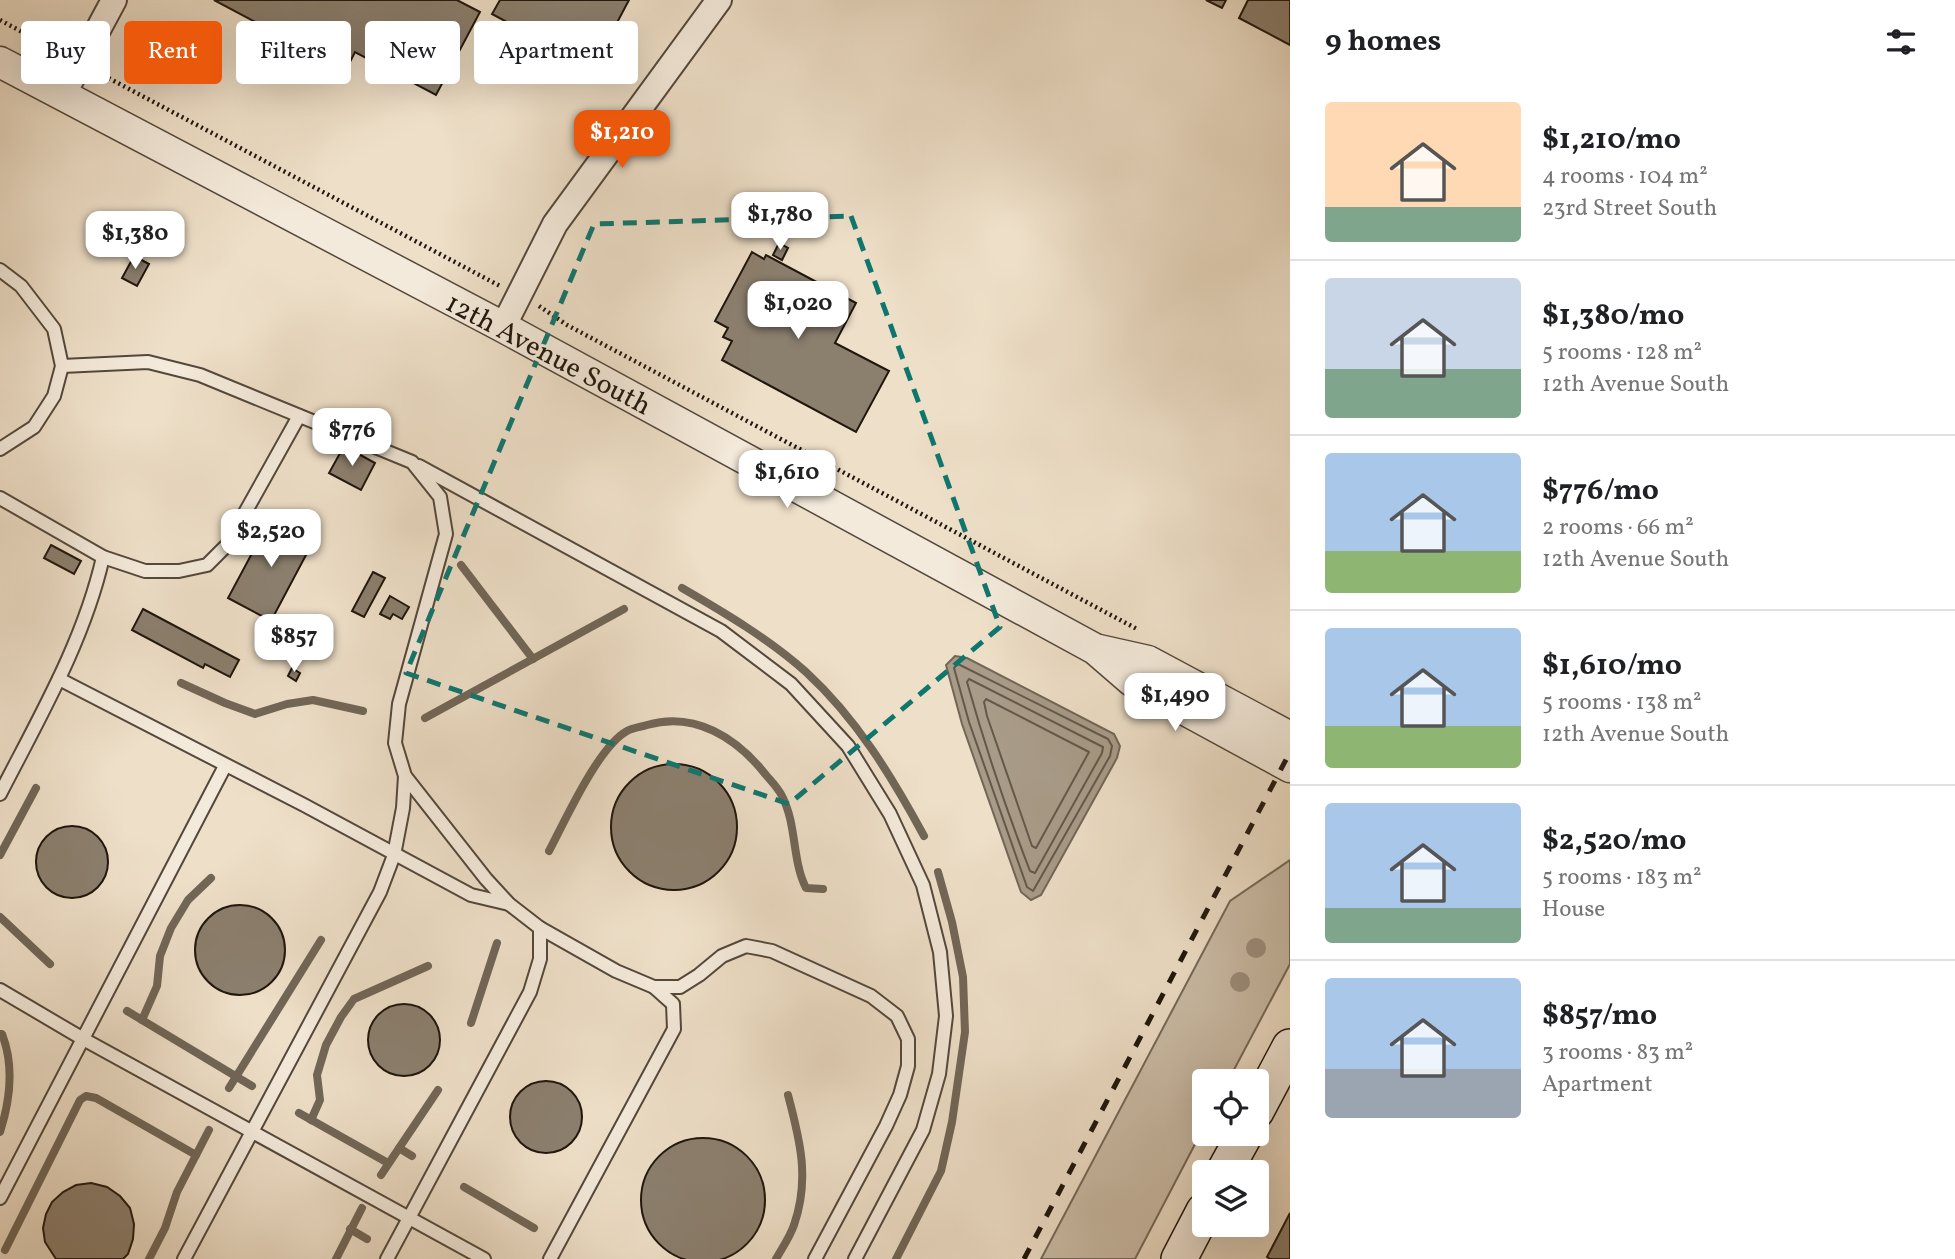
<!DOCTYPE html>
<meta charset="utf-8">
<style>
body{margin:0;font-family:Vollkorn,serif;background:#f2f2f2;color:#202124;height:100vh;display:flex;flex-direction:column;font-size:26px;white-space:nowrap}
*{box-sizing:border-box;margin:0}
p{font-size:23px;color:#757577}
.icon{flex:none;width:38px;height:38px;fill:none;stroke:currentColor;stroke-width:2;stroke-linecap:round;stroke-linejoin:round}
.map{position:relative;flex:1;overflow:hidden}
.panel{display:flex;flex-direction:column;background:#fff;width:665px}
.panel>*{flex:none}
.guide{position:absolute;left:21px;top:21px;width:665px;height:63px;display:flex;gap:14px}
.fabs{position:absolute;left:1192px;top:1069px;display:grid;gap:14px}
.fabs a{display:grid;place-items:center;width:77px;height:77px;border-radius:7px;background:#fff;box-shadow:0 7px 28px #0002;font-size:35px}
.price{position:absolute;translate:-50% -60px;padding:0 16px;border-radius:14px;background:#fff;color:#222;font-size:23px;line-height:46px;filter:drop-shadow(0 2px 4px #0008)}
.price::after{content:'';position:absolute;left:50%;top:42px;width:21px;height:16px;margin-left:-10px;background:inherit;clip-path:polygon(0 0,100% 0,50% 100%)}
.price.current{background:#ea580c;color:#fff}
ul{padding:0;list-style:none}
li{display:flex;align-items:center;gap:21px;height:175px;padding:0 35px}
li+li{border-top:2px solid #e0e0e0}
li span{display:grid;place-items:center;flex:none;width:196px;height:140px;border-radius:7px;color:#555}
li>.icon{margin-inline-start:auto}
span .icon{width:84px;height:84px;fill:#fffc;stroke-width:1}
li b{font-size:30px}
h2{display:flex;justify-content:space-between;align-items:center;height:84px;padding:0 35px;font-size:30px}
.tag{padding:0 24px;border-radius:7px;background:#fff;box-shadow:0 7px 28px #0002;font-size:24px;line-height:63px}
.tag.current{background:#ea580c;color:#fff}
main{display:flex;flex:1;min-height:0}
.map>svg:first-child{display:block}
.green{fill:#cbbda8;stroke:#756a5a;stroke-width:2}
.water{fill:#a89b88;stroke:#716657;stroke-width:2}
.lines{fill:none;stroke-linecap:round;stroke-linejoin:round}
.shore{stroke:#64584a;stroke-width:2}
.stream{stroke:#716657;stroke-width:8}
.building{fill:#8b7f6e;stroke:#1f160d;stroke-width:2}
.service-casing{stroke:#53483c;stroke-width:16}
.minor-casing{stroke:#53483c;stroke-width:28}
.tertiary-casing{stroke:#53483c;stroke-width:33}
.secondary-casing{stroke:#1f160d;stroke-width:38}
.path{stroke:#1f160d;stroke-width:4.5;stroke-dasharray:2 3.5;stroke-linecap:butt}
.service{stroke:#f4eadb;stroke-width:12}
.minor{stroke:#f4eadb;stroke-width:24}
.tertiary{stroke:#f4eadb;stroke-width:30}
.secondary{stroke:#f4eadb;stroke-width:35}
.rail{stroke:#1f160d;stroke-width:5;stroke-dasharray:12 12;stroke-linecap:butt}
.tree{fill:#9d907f}
.marked{fill:none;stroke:#0f766e;stroke-width:5;stroke-dasharray:14 9;stroke-linejoin:round}
.labels{text-anchor:middle;stroke-width:6;stroke-linejoin:round;paint-order:stroke}
.street-label{font-size:28px;fill:#1f160d;stroke:#f4eadb}
</style>
<main>
<div class="map">
<svg width="1290" height="1259" viewBox="0 0 1290 1259">
<rect width="100%" height="100%" fill="#eedfc8"/>
<filter id="stains"><feTurbulence type="fractalNoise" baseFrequency=".00286" numOctaves="4"/><feColorMatrix values="0 0 0 0 .2 0 0 0 0 .09 0 0 0 0 .02 0 0 0 .5 -.17"/></filter>
<radialGradient id="worn" r=".72"><stop offset=".6" stop-color="#630" stop-opacity="0"/><stop offset="1" stop-color="#630" stop-opacity=".3"/></radialGradient>
<path class="green" d="M1290,860v104l-62,117 -24,1v45l-69,132h-94l189,-358z"/>
<path class="water" d="M955,656l12,2 147,76 6,12 -3,12 -76,137 -10,5 -10,-8 -59,-168 -16,-59z"/>
<g class="lines">
<g class="shore">
<path d="M958,664l150,75 4,7 -2,10 -77,135 -6,-4 -58,-165 -15,-54z"/>
<path d="M969,679l134,68 -1,6 -67,120 -5,-2c-24,-62 -45,-125 -63,-189z"/>
<path d="M986,699l103,53 -53,96 -4,-2 -45,-130 -3,-14z"/>
</g>
<g class="stream">
<path d="M461,565l72,94"/>
<path d="M682,588c43,25 87,51 124,84 51,47 86,105 118,164"/>
<path d="M181,683l44,20 30,11 32,-10 26,-4 50,11"/>
<path d="M425,718l199,-109"/>
<path d="M549,851c16,-30 49,-104 78,-120 5,-3 14,-4 20,-6 48,-14 90,13 119,50 5,6 12,13 16,21 15,29 10,65 24,92l17,1"/>
<path d="M0,855l36,-67"/>
<path d="M0,917l50,47"/>
<path d="M127,1011l125,75"/>
<path d="M142,1020l15,-34 3,-30 11,-28 17,-28 23,-22"/>
<path d="M471,1023l26,-80"/>
<path d="M0,1034h2c12,31 8,67 -2,98"/>
<path d="M229,1088l92,-148"/>
<path d="M299,1113l89,50"/>
<path d="M311,1120l9,-20 -3,-25 9,-30 15,-28 13,-18 74,-33"/>
<path d="M399,1148l13,8"/>
<path d="M381,1175l57,-85"/>
<path d="M464,1187l70,41"/>
<path d="M350,1229l17,10"/>
<path d="M5,1250l75,-150 6,-4 10,2 100,57"/>
<path d="M149,1259l16,-31 12,-36 32,-62"/>
<path d="M336,1259l26,-51"/>
<path d="M776,1259c6,-11 14,-22 18,-34 16,-46 6,-85 -6,-130"/>
<path d="M896,1259l45,-88 11,-49 13,-90 -2,-55 -11,-55 -14,-50"/>
</g>
</g>
<g class="building">
<path d="M214,0h243l23,12 -44,83 -81,-43 -9,18z"/>
<path d="M500,0h129l-36,68 -101,-54z"/>
<path d="M1206,0h20l-4,8z"/>
<path d="M1248,0h42v45l-51,-27z"/>
<path d="M779,243l9,5 -6,12 -9,-5z"/>
<path d="M752,252l12,7 2,-4 90,48 -21,40 54,28 -33,61 -134,-72 10,-19 -9,-4 5,-9 -13,-7z"/>
<path d="M134,256l15,8 -12,22 -15,-8z"/>
<path d="M344,446l31,17 -14,27 -32,-17z"/>
<path d="M271,518l43,22 -43,81 -43,-23z"/>
<path d="M51,545l30,16 -7,13 -30,-16z"/>
<path d="M373,572l12,6 -21,39 -12,-6z"/>
<path d="M390,596l19,11 -7,12 -9,-5 -3,5 -10,-5z"/>
<path d="M143,609l96,51 -9,17 -25,-13 -2,4 -71,-38z"/>
<path d="M313,634l14,7 -4,7 -14,-8z"/>
<path d="M292,668l8,5 -4,8 -8,-5z"/>
<circle cx="674" cy="827" r="63"/>
<circle cx="72" cy="862" r="36"/>
<circle cx="240" cy="950" r="45"/>
<circle cx="404" cy="1040" r="36"/>
<circle cx="546" cy="1117" r="36"/>
<circle cx="703" cy="1200" r="62"/>
<path d="M91,1183l16,4 13,9 10,12 4,16 -1,15 -5,15 -5,5h-67l-11,-17 -2,-14 3,-14 6,-12 11,-10 13,-7z"/>
<path d="M1290,1213v46h-20l-3,-2z"/>
</g>
<g class="lines">
<g class="service-casing">
<g id="service">
<path d="M0,270l21,16 33,43 8,37 -8,30 -20,31 -34,22"/>
<path d="M62,366l86,-4 52,13 212,87 28,35 6,37 -47,170 -4,39 10,33 81,103 23,25 31,24 76,43 38,16h26l19,-12 23,-19 24,-10 26,5 99,45 26,20 11,23v27l-8,29 -14,31 -71,133"/>
<path d="M419,466l302,165 70,53 57,62 42,68 33,71 17,67 6,64 -7,58 -16,56 -68,129"/>
<path d="M0,498l103,59 42,14h34l28,-6 20,-20 72,-129"/>
<path d="M59,679l245,126 167,90 38,9"/>
<path d="M0,794c39,-76 84,-153 103,-237"/>
<path d="M0,990l85,50 399,219"/>
<path d="M0,1198l225,-432"/>
<path d="M184,1259l196,-367 14,-37 9,-47 2,-32"/>
<path d="M387,1259l143,-267 10,-33v-31"/>
<path d="M550,1259l124,-230 -1,-25 -19,-17"/>
</g>
</g>
<g class="minor-casing">
<g id="minor">
<path d="M63,95l51,-95"/>
<path d="M503,327l52,-103 164,-224"/>
</g>
</g>
<g class="tertiary-casing">
<g id="tertiary">
<path d="M0,62l503,265 592,322 37,32 158,86"/>
<path d="M1099,650l49,11 142,76"/>
</g>
</g>
<g class="secondary-casing">
<g id="secondary">
<path d="M1256,1111l34,-64"/>
<path d="M1224,1172l21,-38"/>
<path d="M1179,1259l25,-48"/>
</g>
</g>
<g class="path">
<path d="M0,20l61,33"/>
<path d="M99,73l401,213"/>
<path d="M539,306l28,19 570,304"/>
</g>
<use href="#service" class="service"/>
<use href="#minor" class="minor"/>
<use href="#tertiary" class="tertiary"/>
<use href="#secondary" class="secondary"/>
<path class="rail" d="M1024,1259l266,-507"/>
</g>
<g class="tree">
<circle cx="1256" cy="948" r="10"/>
<circle cx="1240" cy="982" r="10"/>
</g>
<path class="marked" d="M851,216l149,411 -211,177 -383,-131 188,-449z"/>
<g class="labels">
<g class="street-label">
<text transform="translate(549 353) rotate(28)" y="10">12th Avenue South</text>
</g>
</g>
<rect width="100%" height="100%" filter="url(#stains)"/>
<rect width="100%" height="100%" fill="url(#worn)"/>
</svg>
<div class="fabs">
<a><svg class="icon" aria-label="locate" viewBox="0 0 24 24"><circle cx="12" cy="12" r="6"/><path d="M12 2v4M12 18v4M2 12h4M18 12h4"/></svg></a>
<a><svg class="icon" aria-label="layers" viewBox="0 0 24 24"><path d="M12 4l9 5-9 5-9-5zM3 14l9 5 9-5"/></svg></a>
</div>
<b class="price current" style="left:622px;top:170px">$1,210</b>
<b class="price" style="left:780px;top:252px">$1,780</b>
<b class="price" style="left:135px;top:271px">$1,380</b>
<b class="price" style="left:798px;top:341px">$1,020</b>
<b class="price" style="left:352px;top:468px">$776</b>
<b class="price" style="left:787px;top:510px">$1,610</b>
<b class="price" style="left:271px;top:569px">$2,520</b>
<b class="price" style="left:294px;top:674px">$857</b>
<b class="price" style="left:1175px;top:733px">$1,490</b>
<div class="guide">
<a class="tag">Buy</a>
<a class="tag current">Rent</a>
<a class="tag">Filters</a>
<a class="tag">New</a>
<a class="tag">Apartment</a>
</div>
</div>
<section class="panel">
<h2>9 homes<svg class="icon" aria-label="filters" viewBox="0 0 24 24"><path d="M4 7h16M4 17h16"/><circle cx="9" cy="7" r="2"/><circle cx="15" cy="17" r="2"/></svg></h2>
<ul>
<li><span style="background:linear-gradient(#ffd9b3 75%,#7fa58c 0)"><svg class="icon" aria-label="home" viewBox="0 0 24 24"><path d="M3 11l9-7 9 7M6 9v11h12V9"/></svg></span><div><b>$1,210/mo</b><p>4 rooms · 104 m²</p><p>23rd Street South</p></div></li>
<li><span style="background:linear-gradient(#c9d6e8 65%,#7fa58c 0)"><svg class="icon" aria-label="home" viewBox="0 0 24 24"><path d="M3 11l9-7 9 7M6 9v11h12V9"/></svg></span><div><b>$1,380/mo</b><p>5 rooms · 128 m²</p><p>12th Avenue South</p></div></li>
<li><span style="background:linear-gradient(#a9c7e8 70%,#8fb573 0)"><svg class="icon" aria-label="home" viewBox="0 0 24 24"><path d="M3 11l9-7 9 7M6 9v11h12V9"/></svg></span><div><b>$776/mo</b><p>2 rooms · 66 m²</p><p>12th Avenue South</p></div></li>
<li><span style="background:linear-gradient(#a9c7e8 70%,#8fb573 0)"><svg class="icon" aria-label="home" viewBox="0 0 24 24"><path d="M3 11l9-7 9 7M6 9v11h12V9"/></svg></span><div><b>$1,610/mo</b><p>5 rooms · 138 m²</p><p>12th Avenue South</p></div></li>
<li><span style="background:linear-gradient(#a9c7e8 75%,#7fa58c 0)"><svg class="icon" aria-label="home" viewBox="0 0 24 24"><path d="M3 11l9-7 9 7M6 9v11h12V9"/></svg></span><div><b>$2,520/mo</b><p>5 rooms · 183 m²</p><p>House</p></div></li>
<li><span style="background:linear-gradient(#a9c7e8 65%,#9aa5b1 0)"><svg class="icon" aria-label="home" viewBox="0 0 24 24"><path d="M3 11l9-7 9 7M6 9v11h12V9"/></svg></span><div><b>$857/mo</b><p>3 rooms · 83 m²</p><p>Apartment</p></div></li>
</ul>
</section>
</main>
